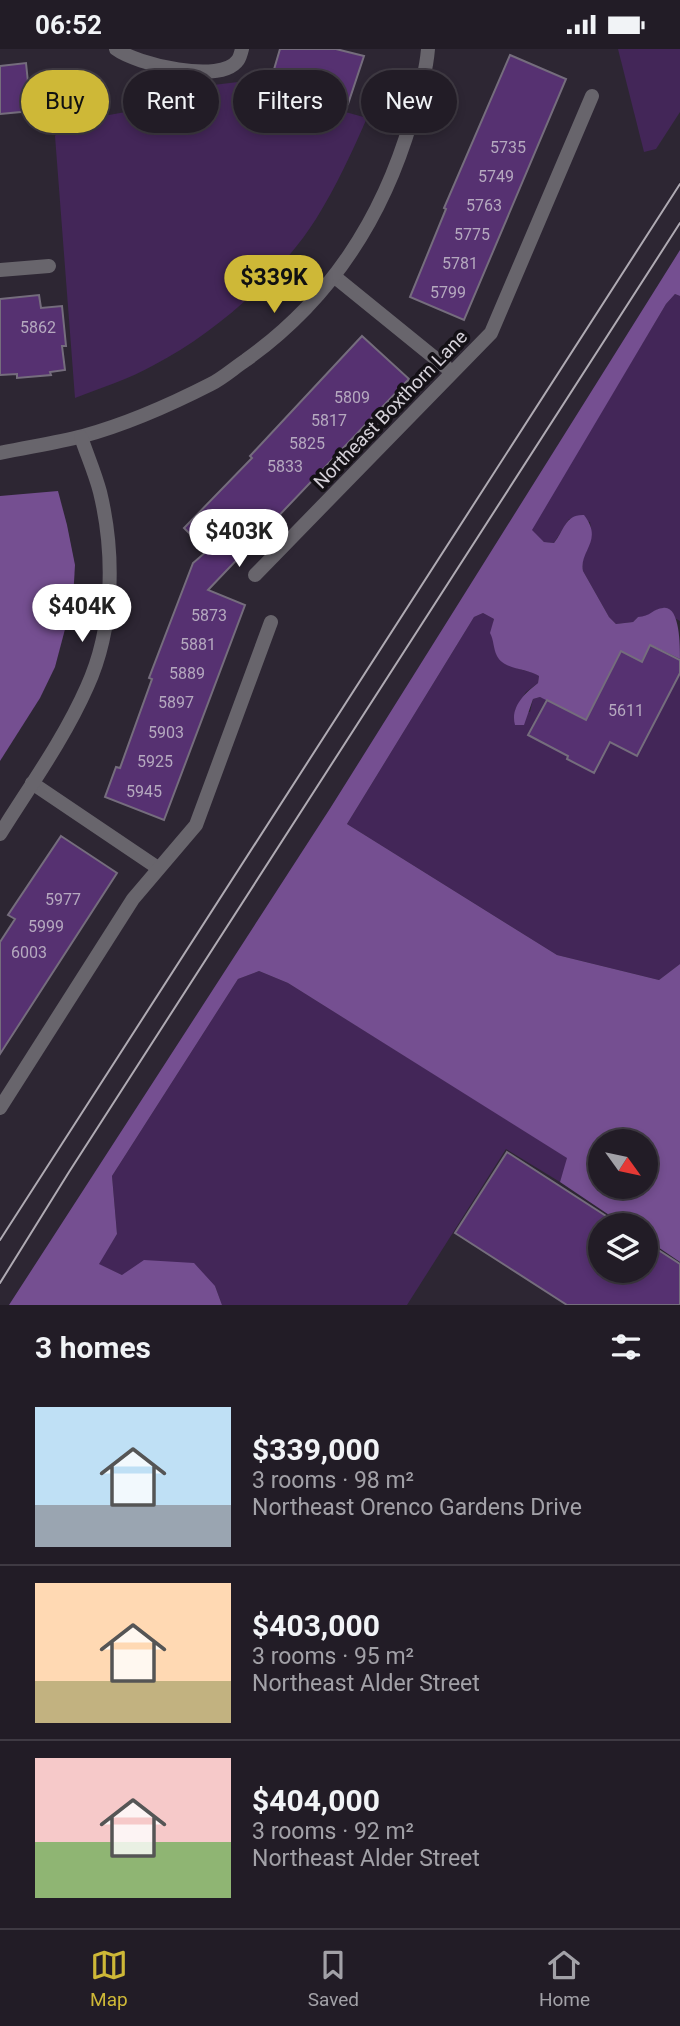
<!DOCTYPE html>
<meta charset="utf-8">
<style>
body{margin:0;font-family:Roboto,sans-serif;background:#2a252e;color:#f1f3f6;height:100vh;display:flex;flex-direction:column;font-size:26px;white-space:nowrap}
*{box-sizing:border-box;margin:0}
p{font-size:23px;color:#a2a1a7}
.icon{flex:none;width:38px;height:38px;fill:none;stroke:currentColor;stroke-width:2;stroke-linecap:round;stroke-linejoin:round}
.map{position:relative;height:1256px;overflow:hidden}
.details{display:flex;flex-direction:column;background:#221c26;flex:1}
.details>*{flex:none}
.guide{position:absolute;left:21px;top:21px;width:639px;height:63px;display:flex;gap:14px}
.needle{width:46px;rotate:123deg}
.fabs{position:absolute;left:588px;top:1080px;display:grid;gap:14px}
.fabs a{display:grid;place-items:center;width:70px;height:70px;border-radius:50%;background:#221c26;box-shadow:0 4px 10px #0003,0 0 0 2px #3f3a43;font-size:35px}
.price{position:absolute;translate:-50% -60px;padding:0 16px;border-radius:24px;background:#fff;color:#222;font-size:23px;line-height:46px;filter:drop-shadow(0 2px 4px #0008)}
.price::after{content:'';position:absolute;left:50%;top:42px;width:21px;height:16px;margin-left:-10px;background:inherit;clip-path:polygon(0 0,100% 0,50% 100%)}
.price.current{background:#ceb837;color:#111}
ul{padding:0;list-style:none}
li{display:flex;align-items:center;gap:21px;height:175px;padding:0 35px}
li+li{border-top:2px solid #3f3a43}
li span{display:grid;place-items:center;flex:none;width:196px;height:140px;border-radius:0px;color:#555}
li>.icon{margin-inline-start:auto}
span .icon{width:84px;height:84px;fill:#fffc;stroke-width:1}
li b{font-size:30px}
h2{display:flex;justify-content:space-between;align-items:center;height:84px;padding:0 35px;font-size:30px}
.pill{padding:0 24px;border-radius:32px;background:#221c26;box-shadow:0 4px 10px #0003,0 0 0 2px #3f3a43;font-size:24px;line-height:63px}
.pill.current{background:#ceb837;color:#111}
.status{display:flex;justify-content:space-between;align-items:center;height:49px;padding:0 35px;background:#221c26;direction:ltr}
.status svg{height:19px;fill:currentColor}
.tab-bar{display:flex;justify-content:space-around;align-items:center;height:98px;border-top:2px solid #3f3a43;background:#221c26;font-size:19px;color:#a2a1a7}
.tab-bar a{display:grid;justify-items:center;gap:4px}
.tab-bar .current{color:#ceb837}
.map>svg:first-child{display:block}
.green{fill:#432658}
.forest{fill:#754f91;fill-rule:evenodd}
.building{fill:#563171;stroke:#756d7d;stroke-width:2}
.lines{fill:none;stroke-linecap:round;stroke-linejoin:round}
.service{stroke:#68656c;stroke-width:14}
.minor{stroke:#68656c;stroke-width:14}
.tram{stroke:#afaab3;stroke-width:2}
.labels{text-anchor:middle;stroke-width:7;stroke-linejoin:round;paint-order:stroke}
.number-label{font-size:16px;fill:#b5a9bf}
.street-label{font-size:19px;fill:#d5d1d9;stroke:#141116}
</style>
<div class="status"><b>06:52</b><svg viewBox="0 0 49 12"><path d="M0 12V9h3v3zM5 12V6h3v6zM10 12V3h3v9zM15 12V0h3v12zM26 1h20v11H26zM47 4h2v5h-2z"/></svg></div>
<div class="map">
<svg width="680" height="1256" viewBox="0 0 680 1256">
<rect width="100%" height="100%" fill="#2d2633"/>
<g class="green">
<path d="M618,0h62v63l-24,37 -12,3z"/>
<path d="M238,33l129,36c-15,34 -31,69 -51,101 -37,58 -101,114 -162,146 -25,14 -53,23 -79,33l-20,-262 20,-31 14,6 20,4 22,-4 20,-8 13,-12z"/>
<path d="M675,245l5,2v325l-22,-12 -12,8h-8l-5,5 -17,2 -7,-7 -26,-46c-3,-18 11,-29 7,-49l-21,-3 -15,24 -10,-1 -13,-12 135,-226z"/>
<path d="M483,564l11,6c-5,18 1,35 17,46 8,6 19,5 28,11l-1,7 -12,9 -11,18 15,2 3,-13 7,-2 7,2 74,-48 29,-6 30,14v305l-21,16 -102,-25 -210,-131 127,-207z"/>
<path d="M259,922l29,12 280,175 -8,24 -54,-33 -99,156h-185l-7,-19 -93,-11 -24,-11 19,-30 -5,-58 126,-197z"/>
</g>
<g class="forest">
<path d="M680,201v46l-5,-2 -9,10 -134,226 12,12 10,1c10,-12 11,-29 30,-28 20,26 -5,35 -1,56l26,46 7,7 17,-2 5,-5c12,0 16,-9 25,-9 17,-3 17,37 17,51l-29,-14 -10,17 -20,-10 -35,68 -46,-23 -7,2 -9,26h-9c-5,-18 10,-32 23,-42l1,-7c-12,-8 -35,-6 -42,-20 -4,-8 -3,-16 -7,-23l4,-14 -11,-6 -9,4 -127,207 210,131 102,25 21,-16v298l-34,-23v-14h-22l-64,-43 7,-24 -279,-175 -29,-12 -21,8 -126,197 5,58 -18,30 23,11 22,-15 50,3 21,23 7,19h-213l322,-498zM600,1092h46v46h-46z"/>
<path d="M58,442l9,34 8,40 -2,34 -18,68 -15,31 -40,63v-265z"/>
</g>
<g class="building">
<path d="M280,0h56l28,7 -16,48 -78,-21z"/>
<path d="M510,6l56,24 -102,241 -54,-23 36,-88 -2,-1z"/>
<path d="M26,14l5,48 -31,3v-48z"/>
<path d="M39,246l2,13 21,-2 4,40h-4l3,24 -15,2 1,3 -34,3v-4l-17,1v-76z"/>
<path d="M362,287l47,43 -201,211 37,15 -81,215 -59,-23 11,-30 4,1 32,-89 -3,-1 44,-115 14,-12 -23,-23 68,-70 -2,-2z"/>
<path d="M650,596l30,15v13l-43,83 -27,-14 -16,31 -27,-14 1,-3 -40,-21 19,-35 39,20 35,-69 21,11z"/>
<path d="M61,787l56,37 -117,181v-112l15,-23 -7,-4z"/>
<path d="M507,1103l113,73h-20v46h46v-29l34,22v41h-113l-112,-72z"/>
</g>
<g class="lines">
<g class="service">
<path d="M116,0c20,15 105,36 122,11 2,-3 3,-7 4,-11"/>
<path d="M0,221l49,-4"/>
<path d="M335,228l117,95"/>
<path d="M255,526l236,-242 101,-237"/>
<path d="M32,734l126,85"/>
<path d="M0,1059l133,-209 63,-74 75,-203"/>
</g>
<g class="minor">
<path d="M0,404c28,-6 56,-10 83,-17 44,-12 87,-31 128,-52 12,-6 23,-16 35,-24 84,-60 136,-140 165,-239 7,-24 15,-47 17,-72"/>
<path d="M0,785c30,-48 64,-95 87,-147 27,-59 28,-133 13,-195 -5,-19 -13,-37 -19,-55"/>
</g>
<g class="tram">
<path d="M0,1191l680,-1056"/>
<path d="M0,1234l69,-111 611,-949"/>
</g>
</g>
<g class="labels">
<g class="number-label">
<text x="508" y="104">5735</text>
<text x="496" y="133">5749</text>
<text x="484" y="162">5763</text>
<text x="472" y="191">5775</text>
<text x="460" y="220">5781</text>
<text x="448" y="249">5799</text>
<text x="38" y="284">5862</text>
<text x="352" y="354">5809</text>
<text x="329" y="377">5817</text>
<text x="307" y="400">5825</text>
<text x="285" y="423">5833</text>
<text x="209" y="572">5873</text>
<text x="198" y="601">5881</text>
<text x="187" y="630">5889</text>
<text x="176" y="659">5897</text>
<text x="626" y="667">5611</text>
<text x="166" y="689">5903</text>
<text x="155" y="718">5925</text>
<text x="144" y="748">5945</text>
<text x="63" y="856">5977</text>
<text x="46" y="883">5999</text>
<text x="29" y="909">6003</text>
</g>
<g class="street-label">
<text transform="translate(390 360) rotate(-46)" y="7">Northeast Boxthorn Lane</text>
</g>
</g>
</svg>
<div class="fabs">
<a><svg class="needle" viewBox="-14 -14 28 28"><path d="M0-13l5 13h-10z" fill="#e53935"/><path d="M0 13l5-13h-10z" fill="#a2a1a7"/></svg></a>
<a><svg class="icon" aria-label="layers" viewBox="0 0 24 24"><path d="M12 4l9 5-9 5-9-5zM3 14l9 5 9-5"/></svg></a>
</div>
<b class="price current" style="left:274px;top:266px">$339K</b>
<b class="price" style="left:239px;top:520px">$403K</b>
<b class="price" style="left:82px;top:595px">$404K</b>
<div class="guide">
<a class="pill current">Buy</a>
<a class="pill">Rent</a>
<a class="pill">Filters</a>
<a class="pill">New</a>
</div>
</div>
<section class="details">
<h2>3 homes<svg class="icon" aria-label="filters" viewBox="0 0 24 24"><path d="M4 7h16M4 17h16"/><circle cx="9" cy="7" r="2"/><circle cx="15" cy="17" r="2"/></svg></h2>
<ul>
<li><span style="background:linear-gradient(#bfe0f5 70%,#9aa5b1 0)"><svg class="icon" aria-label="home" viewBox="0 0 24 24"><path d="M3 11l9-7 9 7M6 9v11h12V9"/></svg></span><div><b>$339,000</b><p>3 rooms · 98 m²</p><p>Northeast Orenco Gardens Drive</p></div></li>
<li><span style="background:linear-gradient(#ffd9b3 70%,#c2b280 0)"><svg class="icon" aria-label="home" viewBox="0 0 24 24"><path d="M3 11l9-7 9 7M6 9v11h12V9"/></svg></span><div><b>$403,000</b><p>3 rooms · 95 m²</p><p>Northeast Alder Street</p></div></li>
<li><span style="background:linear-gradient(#f6c9c9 60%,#8fb573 0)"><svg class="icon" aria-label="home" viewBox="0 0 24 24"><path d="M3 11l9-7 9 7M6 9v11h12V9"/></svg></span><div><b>$404,000</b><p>3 rooms · 92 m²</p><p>Northeast Alder Street</p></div></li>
</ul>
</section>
<nav class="tab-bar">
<a class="current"><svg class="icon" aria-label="map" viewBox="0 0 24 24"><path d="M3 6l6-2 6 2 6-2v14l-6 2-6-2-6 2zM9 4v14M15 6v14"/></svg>Map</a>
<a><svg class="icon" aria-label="saved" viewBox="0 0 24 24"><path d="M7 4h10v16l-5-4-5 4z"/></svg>Saved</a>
<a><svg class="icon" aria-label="home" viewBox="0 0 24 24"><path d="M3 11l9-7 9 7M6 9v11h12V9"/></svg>Home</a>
</nav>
